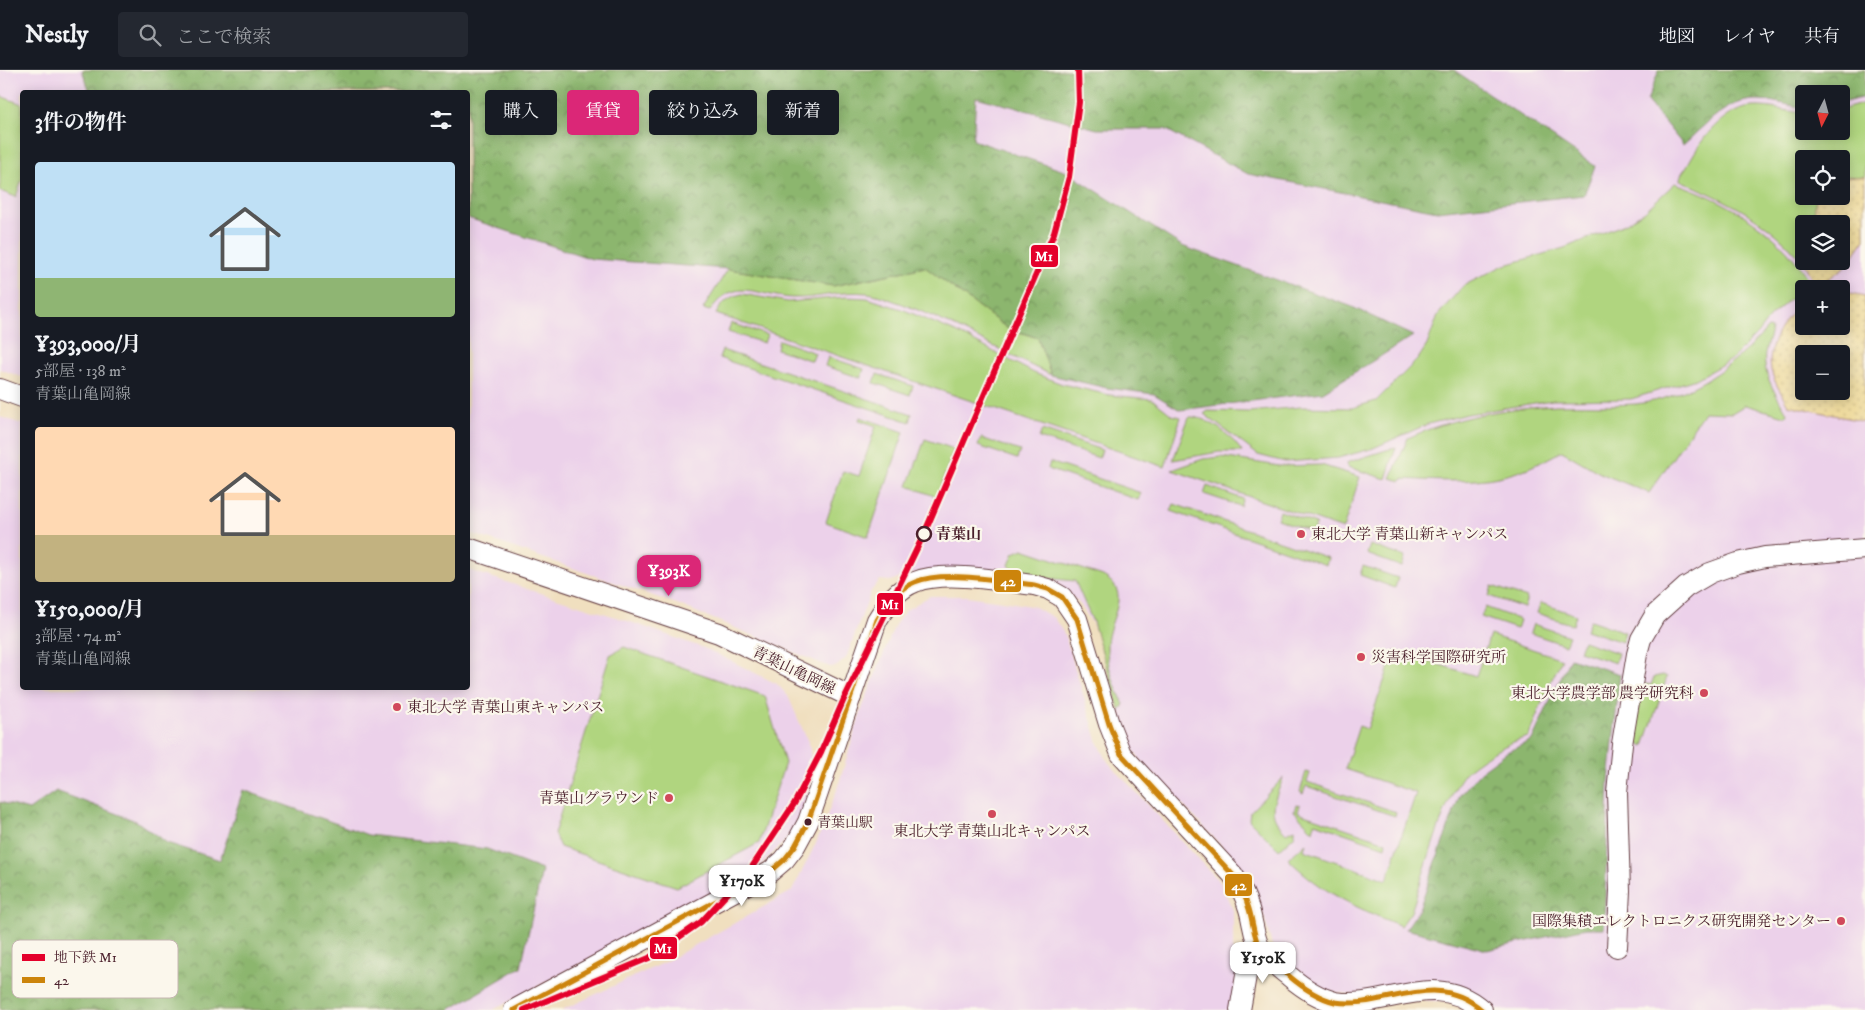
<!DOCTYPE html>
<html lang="ja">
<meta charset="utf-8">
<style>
body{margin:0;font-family:"IM FELL DW Pica","Noto Serif JP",serif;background:#242831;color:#f1f3f6;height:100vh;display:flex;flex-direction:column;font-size:19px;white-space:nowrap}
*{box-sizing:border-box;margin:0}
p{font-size:16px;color:#9ea1a6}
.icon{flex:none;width:28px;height:28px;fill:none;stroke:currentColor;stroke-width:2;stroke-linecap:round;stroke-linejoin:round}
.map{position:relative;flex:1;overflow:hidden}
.details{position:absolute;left:20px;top:20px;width:450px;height:600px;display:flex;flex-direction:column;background:#171b24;border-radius:5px;box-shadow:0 2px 12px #0003}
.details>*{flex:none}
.banner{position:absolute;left:485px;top:20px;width:475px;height:45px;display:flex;gap:10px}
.needle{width:32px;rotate:186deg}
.fabs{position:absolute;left:1795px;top:15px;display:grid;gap:10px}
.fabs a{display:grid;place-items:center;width:55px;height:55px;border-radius:5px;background:#171b24;box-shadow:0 2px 12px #0003;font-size:25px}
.price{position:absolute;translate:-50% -42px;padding:0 11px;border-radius:10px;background:#fff;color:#222;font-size:16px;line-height:32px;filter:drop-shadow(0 1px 2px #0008)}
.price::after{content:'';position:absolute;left:50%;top:30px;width:15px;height:11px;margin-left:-8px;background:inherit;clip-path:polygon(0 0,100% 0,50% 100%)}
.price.selected{background:#db2777;color:#fff}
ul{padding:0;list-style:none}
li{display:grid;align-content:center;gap:10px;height:265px;padding:0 15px}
li span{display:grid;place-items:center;height:155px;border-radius:5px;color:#555}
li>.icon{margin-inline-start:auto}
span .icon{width:90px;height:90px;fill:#fffc;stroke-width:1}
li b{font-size:21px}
h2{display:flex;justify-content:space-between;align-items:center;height:60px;padding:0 15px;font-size:21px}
.tag{padding:0 18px;border-radius:5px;background:#171b24;box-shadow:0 2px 12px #0003;font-size:18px;line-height:45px}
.tag.selected{background:#db2777;color:#fff}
header{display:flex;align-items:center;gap:30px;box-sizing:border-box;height:70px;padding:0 25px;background:#171b24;border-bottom:1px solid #363941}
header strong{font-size:24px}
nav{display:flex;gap:28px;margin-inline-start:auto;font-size:18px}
.search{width:350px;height:45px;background:#242831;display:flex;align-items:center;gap:12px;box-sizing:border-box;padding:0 18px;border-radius:5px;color:#9ea1a6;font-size:19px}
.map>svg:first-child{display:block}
.built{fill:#ecd1ea;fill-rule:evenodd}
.grass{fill:#b0d57f;stroke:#7d7a55}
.forest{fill:url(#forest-crowns);stroke:#6b6a4c}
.sand{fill:url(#sand-dots);stroke:#9c7c64;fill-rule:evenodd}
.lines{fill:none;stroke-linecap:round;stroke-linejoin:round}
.minor-casing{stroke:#633c41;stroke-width:22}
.minor{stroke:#fff;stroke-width:20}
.bus-1-casing{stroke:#fbf7ec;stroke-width:9}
.bus-1{stroke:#cc840b;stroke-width:5}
.metro-1-casing{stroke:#fbf7ec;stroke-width:10}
.metro-1{stroke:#e4002b;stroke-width:6}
.stop-dot{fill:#fbf7ec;stroke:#4a1f2b;stroke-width:2.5}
.poi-dot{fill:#d1495b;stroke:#fbf7ec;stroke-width:2}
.bus-dot{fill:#4a1f2b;stroke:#fbf7ec;stroke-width:2}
.labels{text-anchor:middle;stroke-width:4.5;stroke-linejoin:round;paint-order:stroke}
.bus-label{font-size:14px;fill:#4a1f2b;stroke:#fbf7ec;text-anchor:start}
.stop-label{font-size:15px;font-weight:bold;fill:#4a1f2b;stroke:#fbf7ec;text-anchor:start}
.poi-label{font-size:15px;fill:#4a1f2b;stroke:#fbf7ec;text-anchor:start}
.street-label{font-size:15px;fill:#4a1f2b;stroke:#fbf7ec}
.key{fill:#fbf7ec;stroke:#c6b6b2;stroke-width:1}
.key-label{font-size:14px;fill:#4a1f2b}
.line-badge{stroke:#fbf7ec;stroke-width:2}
.badge-label{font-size:14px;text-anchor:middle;font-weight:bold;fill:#fff}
</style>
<header>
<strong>Nestly</strong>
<div class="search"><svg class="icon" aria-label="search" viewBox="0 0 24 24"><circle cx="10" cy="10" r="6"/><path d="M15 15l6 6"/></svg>ここで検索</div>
<nav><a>地図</a><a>レイヤ</a><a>共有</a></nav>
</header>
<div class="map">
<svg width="1865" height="940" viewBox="0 0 1865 940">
<defs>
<pattern id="forest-crowns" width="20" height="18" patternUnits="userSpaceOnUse" patternTransform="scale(1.25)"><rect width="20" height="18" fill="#8cb66e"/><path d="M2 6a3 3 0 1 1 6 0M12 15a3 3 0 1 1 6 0" fill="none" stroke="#74935b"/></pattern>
<pattern id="sand-dots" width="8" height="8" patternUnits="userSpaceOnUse" patternTransform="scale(1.25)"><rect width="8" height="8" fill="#eeda9e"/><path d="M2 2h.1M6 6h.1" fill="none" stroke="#cebb88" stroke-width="1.8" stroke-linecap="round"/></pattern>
</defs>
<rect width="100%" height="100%" fill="#fbf7ec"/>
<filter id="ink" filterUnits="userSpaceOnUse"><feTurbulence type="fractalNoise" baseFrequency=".02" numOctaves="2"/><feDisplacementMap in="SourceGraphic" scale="10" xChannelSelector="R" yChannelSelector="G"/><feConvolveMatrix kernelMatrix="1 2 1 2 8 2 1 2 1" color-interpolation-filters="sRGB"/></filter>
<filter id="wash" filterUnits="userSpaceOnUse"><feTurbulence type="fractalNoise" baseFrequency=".0096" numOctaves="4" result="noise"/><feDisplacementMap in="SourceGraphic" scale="20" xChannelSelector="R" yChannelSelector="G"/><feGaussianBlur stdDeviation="1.12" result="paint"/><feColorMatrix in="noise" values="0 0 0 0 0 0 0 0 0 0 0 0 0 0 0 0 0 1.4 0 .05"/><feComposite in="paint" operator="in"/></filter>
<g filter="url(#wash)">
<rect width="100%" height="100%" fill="#f0dfbf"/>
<g class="built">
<path d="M0,0h82l8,22h-68v285l-22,-8z"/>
<path d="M1454,0h411v940h-369l-6,-5 -135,-10 -33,-5 -34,-24 -15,-18 -10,-34 -18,-40 -15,-19 -88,-93 -13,-17 -25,-90 -12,-32 -12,-19 -12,-11 -145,-22 -33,10 -10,-1 -9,11 -25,67 -9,8 -7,1 -153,-63 -209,-72v-314l26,7 234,44 105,17 92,-19 113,71 69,50 47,6 26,16 143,-18 90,-56 -63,-30 -168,-60 -115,-74 -94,-32 3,-44 121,33h68l83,45 347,-7zM1804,24h37v37h-37zM1804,89h37v37h-37zM1804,154h37v37h-37zM1804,219h37v37h-37zM1804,284h37v37h-37z"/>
<path d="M0,347l22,7v264h446v-118l157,50 84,30 68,34 11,12 21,48 3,22 -2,22 -10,30 -16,24 -27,27 -63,35 -201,106h-44l72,-43 -34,-118 -119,-14 -124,-45 -24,70 -53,-17 -31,-22 -107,-11 -29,-8z"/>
<path d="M930,526h37l42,6 26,5 19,11 11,17 32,105 11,22 112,120 13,28v40l6,24 -8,36h-669l103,-48 127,-71 25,-50 20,-51 24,-79 34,-86 11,-15z"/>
</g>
<g class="grass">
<path d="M0,26l22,8v75l-6,18 -16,-6z"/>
<path d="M1865,33v74l-24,-1v-17h-37v37h12v16l-3,12h-9l-1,38c-35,-43 -74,-60 -123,-82 0,-6 4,-9 7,-14 13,-24 30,-51 59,-58 18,-4 40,4 58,5v18h37v-21z"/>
<path d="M1675,113c52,17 112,52 136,103v3h-7v4l-15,7 -20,18 -12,16 -25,25 -36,20 -65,20 -78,1 -85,14 -40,10 -57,25 -33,9 -53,4 -27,-7 -54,-41 4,-3 41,1 52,-5 51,1 24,-7 42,-42 9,-14 11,-30 25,-29 39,-20 62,-18 61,-24 20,-13z"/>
<path d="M925,197l82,61 31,10 13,37c-50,-23 -99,-53 -151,-72 -10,-3 -22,-9 -33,-10 -26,-3 -50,6 -75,5 -35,-2 -58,-23 -82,13l-7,-2 25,-40 105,17z"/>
<path d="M742,224l46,8 58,-5 21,1 37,12 54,23 76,40 28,11 47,11 43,4 20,16 9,2 -16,50 -449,-153c7,-12 12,-17 26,-20z"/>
<path d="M731,253l36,12 -3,8 -36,-11z"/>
<path d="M1768,258l3,1c-1,8 -5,16 -6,24 -3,22 11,41 22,60l-2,3 -40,-11 -13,8 -28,-1 -55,81 -49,-20 -38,-22c-11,6 -22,12 -34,17 -40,17 -85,13 -126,11l-1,2 -10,-3 17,-40c45,-21 98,-30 148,-33 26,-1 53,1 80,-1 53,-6 98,-38 132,-76z"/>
<path d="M779,270l36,13 -3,8 -35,-12z"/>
<path d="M722,280l190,64 -2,8 -191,-64z"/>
<path d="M828,287l36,12 -3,9 -36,-12z"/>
<path d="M877,304l36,12 -3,9 -36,-12z"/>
<path d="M860,347l44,15 -36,105 -42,-15 17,-51 16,5 17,-50 -17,-6z"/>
<path d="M1189,347c19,-1 44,20 53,35h-23l-46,8z"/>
<path d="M1042,360l60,20 -3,8 -60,-20z"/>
<path d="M981,368l39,13 -3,8 -39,-13z"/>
<path d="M925,369l29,10 -17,48 -29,-11z"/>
<path d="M1396,377l-10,32 -38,-12 -1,-4 2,-1z"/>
<path d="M1221,387l58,9 42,-1 39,12 -17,52 -171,-59 31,-11z"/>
<path d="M1050,392l91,31 -3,7 -90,-31z"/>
<path d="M1207,416l36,13 -3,7 -36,-12z"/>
<path d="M1174,434l154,54 -2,7 -155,-54z"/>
<path d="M1280,441l36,13 -3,8 -36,-13z"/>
<path d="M1370,475l35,12 -3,10 -35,-13z"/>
<path d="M1023,479l80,27c31,17 5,42 4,69 -1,20 8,42 17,59l-4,7 -27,-89 -18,-41 -60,-6 -6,-10 5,-12z"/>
<path d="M1363,496l35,12 -3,10 -35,-13z"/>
<path d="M1492,516l35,12 -3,10 -35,-12z"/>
<path d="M1541,533l35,12 -3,10 -36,-12z"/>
<path d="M1485,537l35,13 -3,9 -36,-12z"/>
<path d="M1590,550l35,12 -3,10 -36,-12z"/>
<path d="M1533,554l36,12 -4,9 -35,-12z"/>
<path d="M1490,565l72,24 -12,24 -22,54c-20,5 -44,20 -60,33 -22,20 -46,111 -57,142l-10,14c-46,-19 -77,-32 -113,-67l18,-16 -2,7 83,30 29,-87 -71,-24 14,-43 8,3 28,-78 81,25z"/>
<path d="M1583,571l35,12 -3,10 -36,-12z"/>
<path d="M624,577l141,49 20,67 -26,80 -82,44 -117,-40 -6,-13 56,-179z"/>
<path d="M1663,605l4,2 -23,69 -13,-4 11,-59 9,2 3,-8z"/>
<path d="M1306,702l4,1 -3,9 89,30 -1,4 -89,-30 -3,8 -3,-2z"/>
<path d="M1283,708c-9,26 -18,33 3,55l9,-4v6l-16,15 -30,-30 1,-8z"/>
<path d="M1296,734l4,1 -2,7 88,30 -1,5 -70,-24 -2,8 -19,-20z"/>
</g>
<g class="forest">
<path d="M82,0h1372l141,96 -11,29 -147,16 -189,-37 -83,-45h-68l-121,-32 -3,43 94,32 115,74 168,60 63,30 -90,56 -143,18 -26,-16 -47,-6 -56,-13 -13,-37 -31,-10 -82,-61 -92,19 -105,-17 -136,-10 -124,-41v-126h-378z"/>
<path d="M1659,0h206v27l-24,6v-9h-37v13h-3c-17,-2 -38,-10 -55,-6 -25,5 -44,27 -63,44l-36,-44z"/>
<path d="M1570,588l50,16 -11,107 -5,147h-18l-99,22 -81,-21 13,-20 41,-114 20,-23 27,-20 25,-12z"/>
<path d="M243,720l125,45 119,14 55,21 -21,97 -72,43h-449v-208l29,8 27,-19 80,30 31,22 53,17z"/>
</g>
<g class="sand">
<path d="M1841,106l24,1v62l-18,26 -28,21 -4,-2 -12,-22 1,-2 37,1v-37h-28l3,-28h25z"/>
<path d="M1841,221l24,5v126l-77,-17c-6,-11 -14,-23 -17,-35 -5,-26 14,-54 33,-68v24h37zM1804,284h37v37h-37z"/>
</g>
</g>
<g filter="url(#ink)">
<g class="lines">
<g class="minor-casing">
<g id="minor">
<path d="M0,319l22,8"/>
<path d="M468,478l251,85 132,64"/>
<path d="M1617,877l3,-56 -3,-99 5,-48 15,-90 4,-15 14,-24 31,-28 24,-14 28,-10 27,-6 100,-8"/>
<path d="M514,940l256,-138 14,-12 11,-14 13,-24 69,-202c10,-16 20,-31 38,-38 28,-12 88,-1 119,3l14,4 14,8 15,22 32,105 12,30 112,121c6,10 12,19 15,31 5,13 5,32 13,44 7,10 18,18 28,26 13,11 29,22 46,26 49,8 100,-34 147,8"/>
<path d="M1240,940l7,-40 13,-21"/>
</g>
</g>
<use href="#minor" class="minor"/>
<g class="bus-1-casing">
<path id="bus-1" d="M514,940l256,-138 14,-12 11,-14 13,-24 69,-202c10,-16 20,-31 38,-38 28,-12 88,-1 119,3l14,4 14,8 15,22 32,105 12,30 112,121c6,10 12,19 15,31 5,13 5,32 13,44 7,10 18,18 28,26 13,11 29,22 46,26 49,8 100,-34 147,8"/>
</g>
<use href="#bus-1" class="bus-1"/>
<g class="metro-1-casing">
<path id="metro-1" d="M524,940l125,-52 52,-36 51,-55 42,-63 27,-52 23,-53 80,-165 130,-301 15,-56 10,-75 -1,-32"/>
</g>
<use href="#metro-1" class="metro-1"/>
</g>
</g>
<circle class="stop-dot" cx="924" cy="464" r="7"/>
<g class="poi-dot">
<circle cx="1301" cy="464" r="5"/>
<circle cx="1361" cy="587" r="5"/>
<circle cx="1704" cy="623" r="5"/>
<circle cx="397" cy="637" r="5"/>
<circle cx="669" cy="728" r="5"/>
<circle cx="992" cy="744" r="5"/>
<circle cx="1841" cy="851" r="5"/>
</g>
<circle class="bus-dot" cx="808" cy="752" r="4.5"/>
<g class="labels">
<g class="bus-label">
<text x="817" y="757">青葉山駅</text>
</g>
<g class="stop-label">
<text x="936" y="469">青葉山</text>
</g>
<g class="poi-label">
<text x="1311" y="469">東北大学 青葉山新キャンパス</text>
<text x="1371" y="592">災害科学国際研究所</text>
<text x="1694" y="628" text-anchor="end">東北大学農学部 農学研究科</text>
<text x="407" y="642">東北大学 青葉山東キャンパス</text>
<text x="659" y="733" text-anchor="end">青葉山グラウンド</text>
<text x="992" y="766" text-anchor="middle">東北大学 青葉山北キャンパス</text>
<text x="1831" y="856" text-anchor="end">国際集積エレクトロニクス研究開発センター</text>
</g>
<g class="street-label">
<text transform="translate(794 600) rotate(26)" y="5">青葉山亀岡線</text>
</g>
</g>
<rect x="12" y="870" width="166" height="58" rx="8" class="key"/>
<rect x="22" y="884" width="23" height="7" fill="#e4002b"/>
<rect x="22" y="907" width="23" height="6" fill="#cc840b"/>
<g class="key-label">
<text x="54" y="892">地下鉄 M1</text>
<text x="54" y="915">42</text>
</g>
<g class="line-badge">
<rect x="1030" y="174" width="29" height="24" rx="5" fill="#e4002b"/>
<rect x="993" y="499" width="29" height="24" rx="5" fill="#cc840b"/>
<rect x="876" y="522" width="28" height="24" rx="5" fill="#e4002b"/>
<rect x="1224" y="803" width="29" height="24" rx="5" fill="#cc840b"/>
<rect x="649" y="866" width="29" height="24" rx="5" fill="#e4002b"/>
</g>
<g class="badge-label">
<text x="1044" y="191">M1</text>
<text x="1008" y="516">42</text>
<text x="890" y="539">M1</text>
<text x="1239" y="820">42</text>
<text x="663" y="883">M1</text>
</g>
</svg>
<div class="fabs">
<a><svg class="needle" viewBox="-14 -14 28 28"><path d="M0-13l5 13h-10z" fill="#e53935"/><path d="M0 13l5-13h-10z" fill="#9ea1a6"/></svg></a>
<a><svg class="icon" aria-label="locate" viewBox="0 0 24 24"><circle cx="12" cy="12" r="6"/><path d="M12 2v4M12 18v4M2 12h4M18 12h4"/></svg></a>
<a><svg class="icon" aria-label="layers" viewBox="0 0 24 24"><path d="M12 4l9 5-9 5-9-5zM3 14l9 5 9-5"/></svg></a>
<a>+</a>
<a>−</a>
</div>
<b class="price selected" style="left:669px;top:527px">¥393K</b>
<b class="price" style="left:742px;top:837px">¥170K</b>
<b class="price" style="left:1263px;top:914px">¥150K</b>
<div class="banner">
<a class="tag">購入</a>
<a class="tag selected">賃貸</a>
<a class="tag">絞り込み</a>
<a class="tag">新着</a>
</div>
<section class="details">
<h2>3件の物件<svg class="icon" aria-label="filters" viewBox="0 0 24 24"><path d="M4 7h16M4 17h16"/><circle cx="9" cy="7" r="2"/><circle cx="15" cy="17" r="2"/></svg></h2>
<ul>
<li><span style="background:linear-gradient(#bfe0f5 75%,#8fb573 0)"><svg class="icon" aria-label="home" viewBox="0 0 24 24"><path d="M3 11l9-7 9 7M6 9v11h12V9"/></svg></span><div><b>¥393,000/月</b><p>5部屋 · 138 m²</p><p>青葉山亀岡線</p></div></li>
<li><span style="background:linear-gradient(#ffd9b3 70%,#c2b280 0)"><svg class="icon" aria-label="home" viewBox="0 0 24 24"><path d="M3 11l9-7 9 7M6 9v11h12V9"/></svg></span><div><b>¥150,000/月</b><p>3部屋 · 74 m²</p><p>青葉山亀岡線</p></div></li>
</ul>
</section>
</div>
